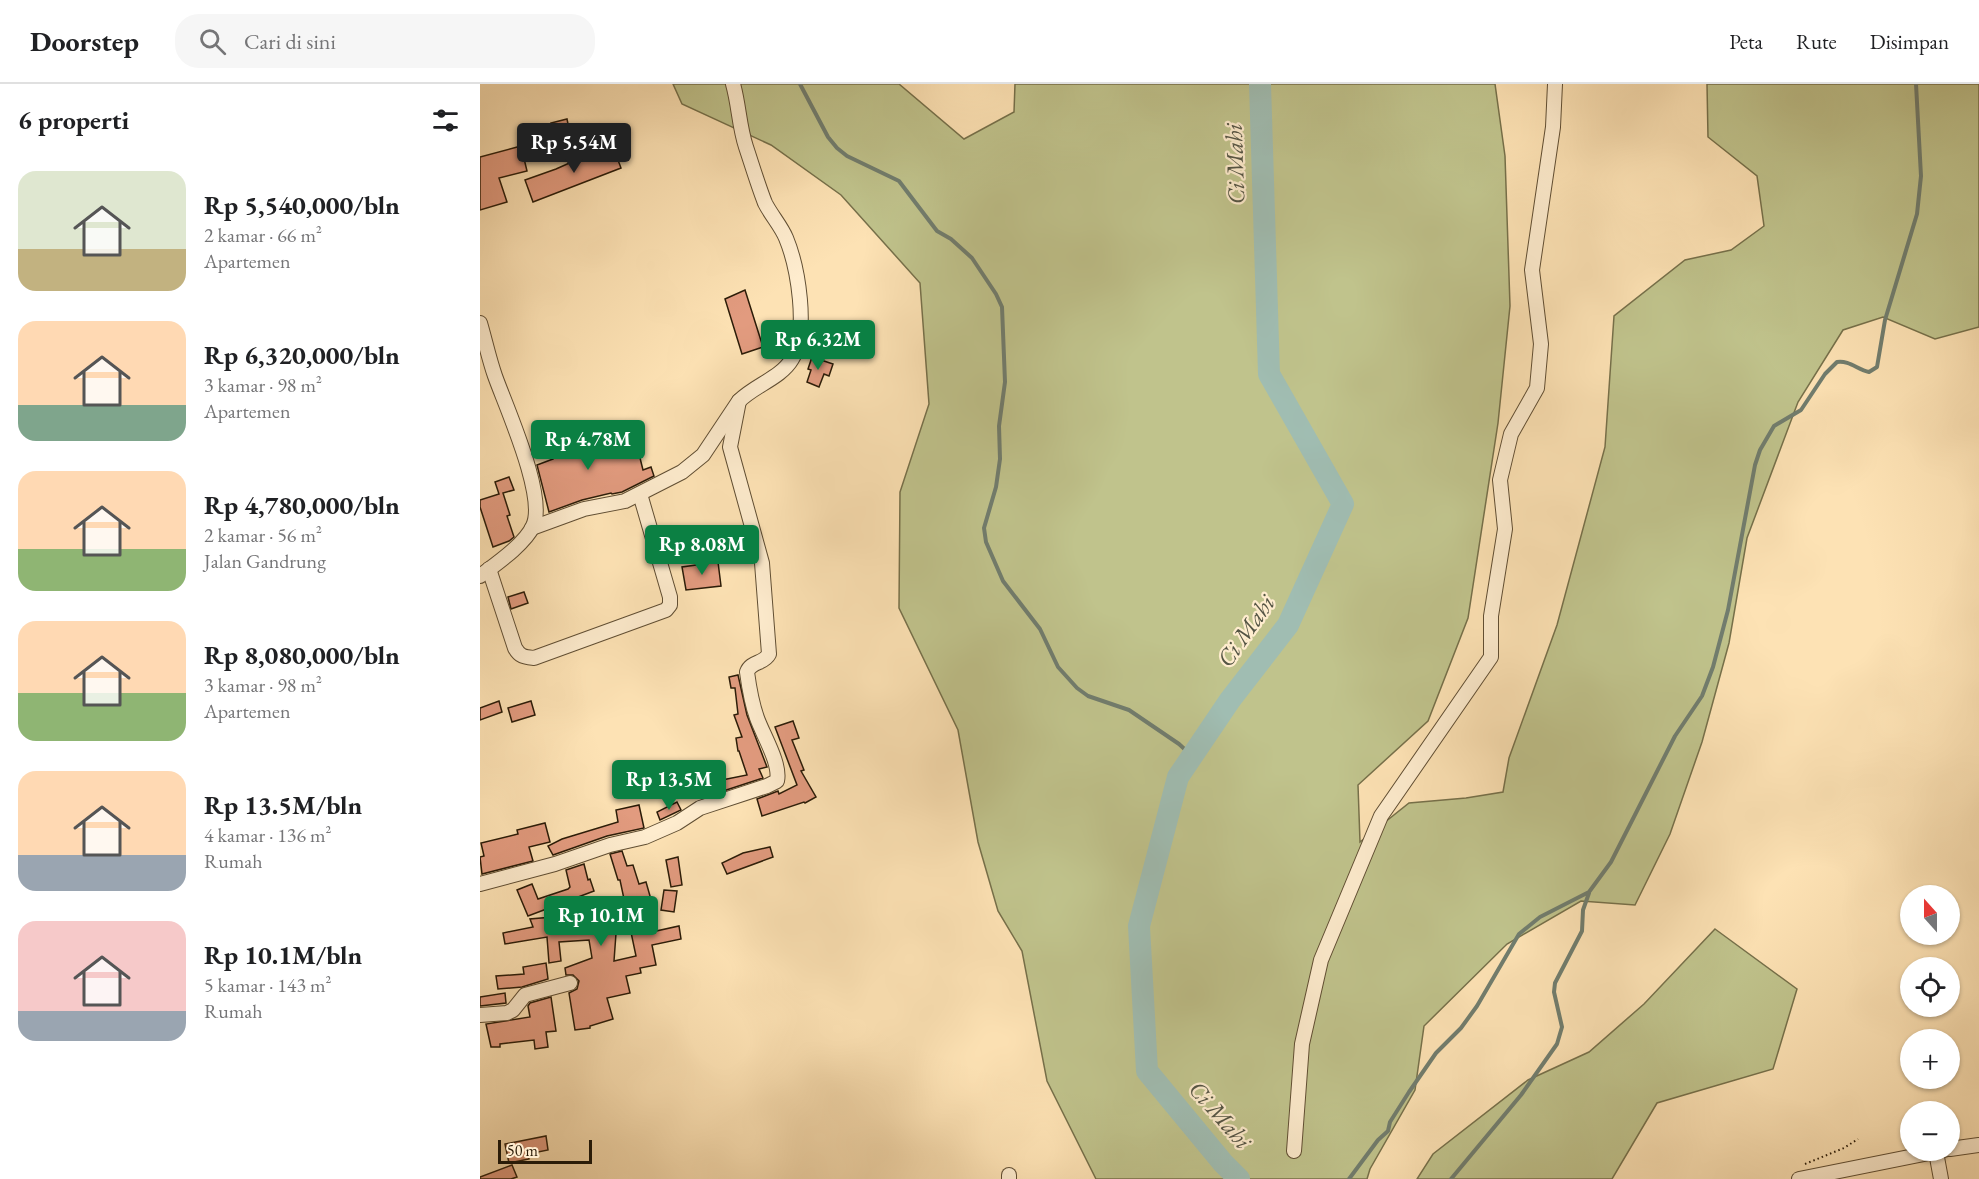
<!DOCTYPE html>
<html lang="id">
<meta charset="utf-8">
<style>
body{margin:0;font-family:"EB Garamond",serif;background:#f6f6f6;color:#202124;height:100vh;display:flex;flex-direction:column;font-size:22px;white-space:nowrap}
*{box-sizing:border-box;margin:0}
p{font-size:20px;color:#757577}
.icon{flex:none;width:33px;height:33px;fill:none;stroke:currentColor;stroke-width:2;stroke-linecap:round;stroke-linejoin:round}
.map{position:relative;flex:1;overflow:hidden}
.drawer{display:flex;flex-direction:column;background:#fff;width:480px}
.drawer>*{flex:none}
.needle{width:39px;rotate:339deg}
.tools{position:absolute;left:1420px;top:801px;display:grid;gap:12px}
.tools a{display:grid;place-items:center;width:60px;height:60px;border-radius:50%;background:#fff;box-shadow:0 2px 4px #0004;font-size:30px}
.scale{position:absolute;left:18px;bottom:15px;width:94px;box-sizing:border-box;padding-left:6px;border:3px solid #2b1c08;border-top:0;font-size:16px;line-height:21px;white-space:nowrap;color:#2b1c08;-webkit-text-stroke:4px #feecce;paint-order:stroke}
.price{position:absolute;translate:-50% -51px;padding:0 14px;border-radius:6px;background:#0b8043;color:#fff;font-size:20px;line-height:39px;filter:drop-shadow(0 2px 3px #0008)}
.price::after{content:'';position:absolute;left:50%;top:36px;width:18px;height:14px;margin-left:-9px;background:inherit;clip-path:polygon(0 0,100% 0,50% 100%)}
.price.selected{background:#222;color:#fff}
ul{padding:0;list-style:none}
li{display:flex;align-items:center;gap:18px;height:150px;padding:0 18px}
li span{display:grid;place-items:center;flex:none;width:168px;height:120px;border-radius:18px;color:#555}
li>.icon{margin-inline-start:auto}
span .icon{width:72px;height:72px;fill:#fffc;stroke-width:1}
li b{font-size:26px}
h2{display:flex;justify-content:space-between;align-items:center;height:72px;padding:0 18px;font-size:26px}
header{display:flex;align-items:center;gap:36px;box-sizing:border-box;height:84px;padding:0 30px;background:#fff;border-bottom:2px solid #e0e0e0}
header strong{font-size:28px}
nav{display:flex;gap:33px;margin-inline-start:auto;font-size:21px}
.search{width:420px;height:54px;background:#f6f6f6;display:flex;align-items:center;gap:15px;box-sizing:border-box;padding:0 21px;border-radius:24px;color:#757577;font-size:22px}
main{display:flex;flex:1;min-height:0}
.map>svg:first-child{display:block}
.green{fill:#c0c38c;stroke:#76704a;stroke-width:1.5}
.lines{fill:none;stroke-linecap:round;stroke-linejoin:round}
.stream{stroke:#717d6e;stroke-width:4}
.river{stroke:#a0bdb2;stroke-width:22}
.building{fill:#e29b7f;stroke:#2b1c08;stroke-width:1.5}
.minor-casing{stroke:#604e33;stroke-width:16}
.path{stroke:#2b1c08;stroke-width:2;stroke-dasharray:1.5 3;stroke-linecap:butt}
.minor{stroke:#feecce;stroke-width:14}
.labels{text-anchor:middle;stroke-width:4.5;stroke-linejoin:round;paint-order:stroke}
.water-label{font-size:24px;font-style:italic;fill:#545444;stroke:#feecce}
</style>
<header>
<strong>Doorstep</strong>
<div class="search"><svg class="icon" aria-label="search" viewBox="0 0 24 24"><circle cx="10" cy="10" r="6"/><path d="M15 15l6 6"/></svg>Cari di sini</div>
<nav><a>Peta</a><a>Rute</a><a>Disimpan</a></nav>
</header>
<main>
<section class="drawer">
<h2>6 properti<svg class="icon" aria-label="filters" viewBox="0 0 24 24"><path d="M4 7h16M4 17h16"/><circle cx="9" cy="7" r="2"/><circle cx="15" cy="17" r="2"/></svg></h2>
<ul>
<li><span style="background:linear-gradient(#dfe7d0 65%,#c2b280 0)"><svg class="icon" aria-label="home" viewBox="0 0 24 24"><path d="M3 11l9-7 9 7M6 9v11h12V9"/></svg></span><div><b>Rp 5,540,000/bln</b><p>2 kamar · 66 m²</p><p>Apartemen</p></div></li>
<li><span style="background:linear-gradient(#ffd9b3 70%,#7fa58c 0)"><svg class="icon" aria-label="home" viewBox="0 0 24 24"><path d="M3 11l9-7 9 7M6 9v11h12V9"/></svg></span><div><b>Rp 6,320,000/bln</b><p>3 kamar · 98 m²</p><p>Apartemen</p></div></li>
<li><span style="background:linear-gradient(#ffd9b3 65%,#8fb573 0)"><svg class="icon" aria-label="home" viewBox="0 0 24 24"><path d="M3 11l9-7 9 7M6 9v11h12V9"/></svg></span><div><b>Rp 4,780,000/bln</b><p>2 kamar · 56 m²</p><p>Jalan Gandrung</p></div></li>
<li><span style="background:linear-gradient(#ffd9b3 60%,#8fb573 0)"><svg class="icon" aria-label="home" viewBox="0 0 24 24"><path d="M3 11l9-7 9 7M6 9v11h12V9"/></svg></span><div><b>Rp 8,080,000/bln</b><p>3 kamar · 98 m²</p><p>Apartemen</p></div></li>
<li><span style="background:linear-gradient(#ffd9b3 70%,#9aa5b1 0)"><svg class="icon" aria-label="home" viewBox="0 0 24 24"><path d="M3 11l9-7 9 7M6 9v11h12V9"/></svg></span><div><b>Rp 13.5M/bln</b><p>4 kamar · 136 m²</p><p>Rumah</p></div></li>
<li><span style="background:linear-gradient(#f6c9c9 75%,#9aa5b1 0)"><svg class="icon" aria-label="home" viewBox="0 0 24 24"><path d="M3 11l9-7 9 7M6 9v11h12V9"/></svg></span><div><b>Rp 10.1M/bln</b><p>5 kamar · 143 m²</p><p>Rumah</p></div></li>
</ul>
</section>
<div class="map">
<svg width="1499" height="1095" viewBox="0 0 1499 1095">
<rect width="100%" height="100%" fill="#fde2b4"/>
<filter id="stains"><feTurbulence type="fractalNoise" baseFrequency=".00333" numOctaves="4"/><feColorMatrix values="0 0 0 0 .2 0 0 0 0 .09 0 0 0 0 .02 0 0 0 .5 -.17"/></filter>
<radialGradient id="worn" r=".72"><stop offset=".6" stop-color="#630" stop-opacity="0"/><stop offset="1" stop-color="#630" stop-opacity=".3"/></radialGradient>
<g class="green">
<path d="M193,0h226l65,55 50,-27 1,-28h480l10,72 5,150 -12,117 -30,195 -40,103 -70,64 2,57 49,-39 57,-5 37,-6 6,-34 48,-133 48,-178 9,-131 71,-56 46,-10 33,-24 -7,-50 -49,-39 -1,-53h272v243l-44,12 -52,-22 -40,13 -45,72 -51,136 -18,105 -27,99 -32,92 -35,71 -54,-4 -74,43 -83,82 -9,64 -45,79 -3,10h-271l-49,-98 -25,-130 -24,-40 -20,-69 -20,-112 -59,-122 1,-116 29,-88 -9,-121 -79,-88 -70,-50 -89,-41z"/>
<path d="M1235,845l82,60 -24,80 -116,34 -45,76h-195l16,-25 95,-74 61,-28 55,-48z"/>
</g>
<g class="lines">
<g class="stream">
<path d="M320,0l28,53 9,11 10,8 52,25 38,50 14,8 21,19 24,36 6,13 3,75 -6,44 1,33 -4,28 -12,41 2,14 17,39 37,48 18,38 19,21 11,8 41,14 50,34 13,12"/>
<path d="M869,1095l29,-39 10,-9 2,-9 19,-30 27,-39 25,-25 16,-22 42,-72 21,-17 49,-25 22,-30 64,-126 27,-40 11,-29 15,-57 27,-145 5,-15 14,-24 27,-16 24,-36 12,-12c12,-2 21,8 32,10l8,-5 8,-47 32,-106 4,-38 -5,-92"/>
<path d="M971,1095l70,-84 36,-51 5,-17 -8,-35 1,-9 27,-52 1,-21 6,-17"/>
</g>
<path class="river" d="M759,1095l-16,-16 -76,-92 -8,-145 39,-149 52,-77 58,-75 55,-121 -74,-130 -9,-290"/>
</g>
<g class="building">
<path d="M87,35l4,20 -20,4 1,4 -26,7 -6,-20 32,-8 -1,-3z"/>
<path d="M132,60l9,24 -88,34 -8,-22 31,-11z"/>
<path d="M41,62l6,25 -28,7 8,24 -27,8v-53z"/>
<path d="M265,206l18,57 -21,7 -17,-55z"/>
<path d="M332,273l21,7 -4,12 -5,-2 -5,13 -12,-5 4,-12 -3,-1z"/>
<path d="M93,348l5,18 34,-11 4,12 21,-5 6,24 8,-3 3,9 -32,16 -10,2 -1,-1 -29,7 -33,12 -12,-47 16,-6 -6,-18z"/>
<path d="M29,393l5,13 -11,3 7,22 -3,1 7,21 -5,4 -16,6 -13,-40v-7l19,-6 -4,-12z"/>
<path d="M238,478l3,24 -35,4 -4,-23z"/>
<path d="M44,508l4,11 -17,6 -3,-12z"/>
<path d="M258,591l9,40 20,52 -8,2 4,9 -55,18 -4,-11 13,-4 30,-6 -8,-24h-1l-2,-13 6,-1 -8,-22 4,-1 -3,-26h-4l-2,-11z"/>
<path d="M19,617l3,11 -22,8v-12z"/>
<path d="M51,617l4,14 -23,7 -4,-14z"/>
<path d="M313,637l6,17 -7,2 12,30 -3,1 15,26 -11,6 -1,-1 -42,14 -5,-17 21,-8 1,3 18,-9 -22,-58z"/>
<path d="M197,718l4,8 -21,10 -3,-8z"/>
<path d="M159,721l5,23 -37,8 -54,19 -5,-9 14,-7 56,-17 -2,-12z"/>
<path d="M65,739l5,19 -21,5 4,14 -51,13 -2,-17 4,-1 -3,-13 37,-9 -1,-4z"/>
<path d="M290,763l3,10 -46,17 -5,-11 21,-10z"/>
<path d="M142,767l5,15 6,-1 6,19 7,-2 8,28 -12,-1 5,24 32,-7 2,13 -29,6 4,20 -16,3 1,5 -15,3 4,17 -23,5 6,21 -23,7v2l-15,2 -6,-37 8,-4 2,-8 -6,-6h-7l-1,-7 27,-10 -3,-18 -30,2 2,19 -12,2 -2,-26 -42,7 -2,-11 30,-6 -3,-8 69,-6 19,-7 -4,55 22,-5 -16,-76h-2l-8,-26z"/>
<path d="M198,773l4,28 -11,2 -5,-27z"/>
<path d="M104,780l4,16 2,-1 4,12 -66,25 -11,-26 15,-6 6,15 30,-10 2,-2 -4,-17z"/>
<path d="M184,806l13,1 -3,21 -13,-2z"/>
<path d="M66,879l2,16 -26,8 -24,2 -2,-13 28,-2 -1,-7z"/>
<path d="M25,909l1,10 -26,3v-9z"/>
<path d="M71,913l5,34 -10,1 2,15 -13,2 -1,-9 -34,4v3h-9l-5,-23 44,-7 -2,-11 2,-3z"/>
<path d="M66,1052l2,14 -20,4 1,5 -20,4 -4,-19z"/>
<path d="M32,1081l5,12 -6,2h-31v-2z"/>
</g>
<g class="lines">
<g class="minor-casing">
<g id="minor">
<path d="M0,239c5,17 9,36 15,53 11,31 52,121 38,150 -8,18 -37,38 -53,50"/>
<path d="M52,444l52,-19 41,-8 57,-29 21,-17 36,-54c16,-16 42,-23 53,-42 17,-28 6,-92 -6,-121 -5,-12 -15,-23 -21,-35 -7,-18 -13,-38 -19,-56 -7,-21 -7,-42 -13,-63"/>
<path d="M9,485l26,79c5,9 10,9 19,10l132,-48 4,-5v-8l-30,-103"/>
<path d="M0,800l75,-20 55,-19 35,-8 32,-14 23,-15 67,-22 10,-5c4,-17 -14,-46 -20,-63 -5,-14 -8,-31 -10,-46 4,-11 17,-8 22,-18l-7,-91 -32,-116 9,-46"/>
<path d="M0,931l27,-2 6,-3 12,-15 45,-12"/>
<path d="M1470,1065l29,-4"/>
<path d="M814,1067l8,-107 19,-84 60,-144 110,-159v-41l14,-87 -5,-49 11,-46 26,-46 4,-44 -9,-74 21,-143 2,-43"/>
<path d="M1456,1068l5,27"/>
<path d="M529,1095v-4"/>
<path d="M1319,1095l145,-29"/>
</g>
</g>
<path class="path" d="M1325,1080l39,-16 14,-9"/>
<use href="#minor" class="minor"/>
</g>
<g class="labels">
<g class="water-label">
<text transform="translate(755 80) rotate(-92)" y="8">Ci Mahi</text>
<text transform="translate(766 547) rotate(-55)" y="8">Ci Mahi</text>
<text transform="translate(740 1031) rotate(49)" y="8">Ci Mahi</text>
</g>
</g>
<rect width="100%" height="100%" filter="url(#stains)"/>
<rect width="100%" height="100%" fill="url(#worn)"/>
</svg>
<div class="tools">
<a><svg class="needle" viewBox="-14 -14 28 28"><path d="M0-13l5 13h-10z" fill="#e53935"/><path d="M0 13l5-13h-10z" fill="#757577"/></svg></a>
<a><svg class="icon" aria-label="locate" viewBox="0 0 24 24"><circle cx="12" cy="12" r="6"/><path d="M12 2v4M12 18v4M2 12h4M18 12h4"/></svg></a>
<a>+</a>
<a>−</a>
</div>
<div class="scale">50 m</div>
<b class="price selected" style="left:94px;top:90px">Rp 5.54M</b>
<b class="price" style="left:338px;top:287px">Rp 6.32M</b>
<b class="price" style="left:108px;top:387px">Rp 4.78M</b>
<b class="price" style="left:222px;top:492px">Rp 8.08M</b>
<b class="price" style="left:189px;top:727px">Rp 13.5M</b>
<b class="price" style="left:121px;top:863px">Rp 10.1M</b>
</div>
</main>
